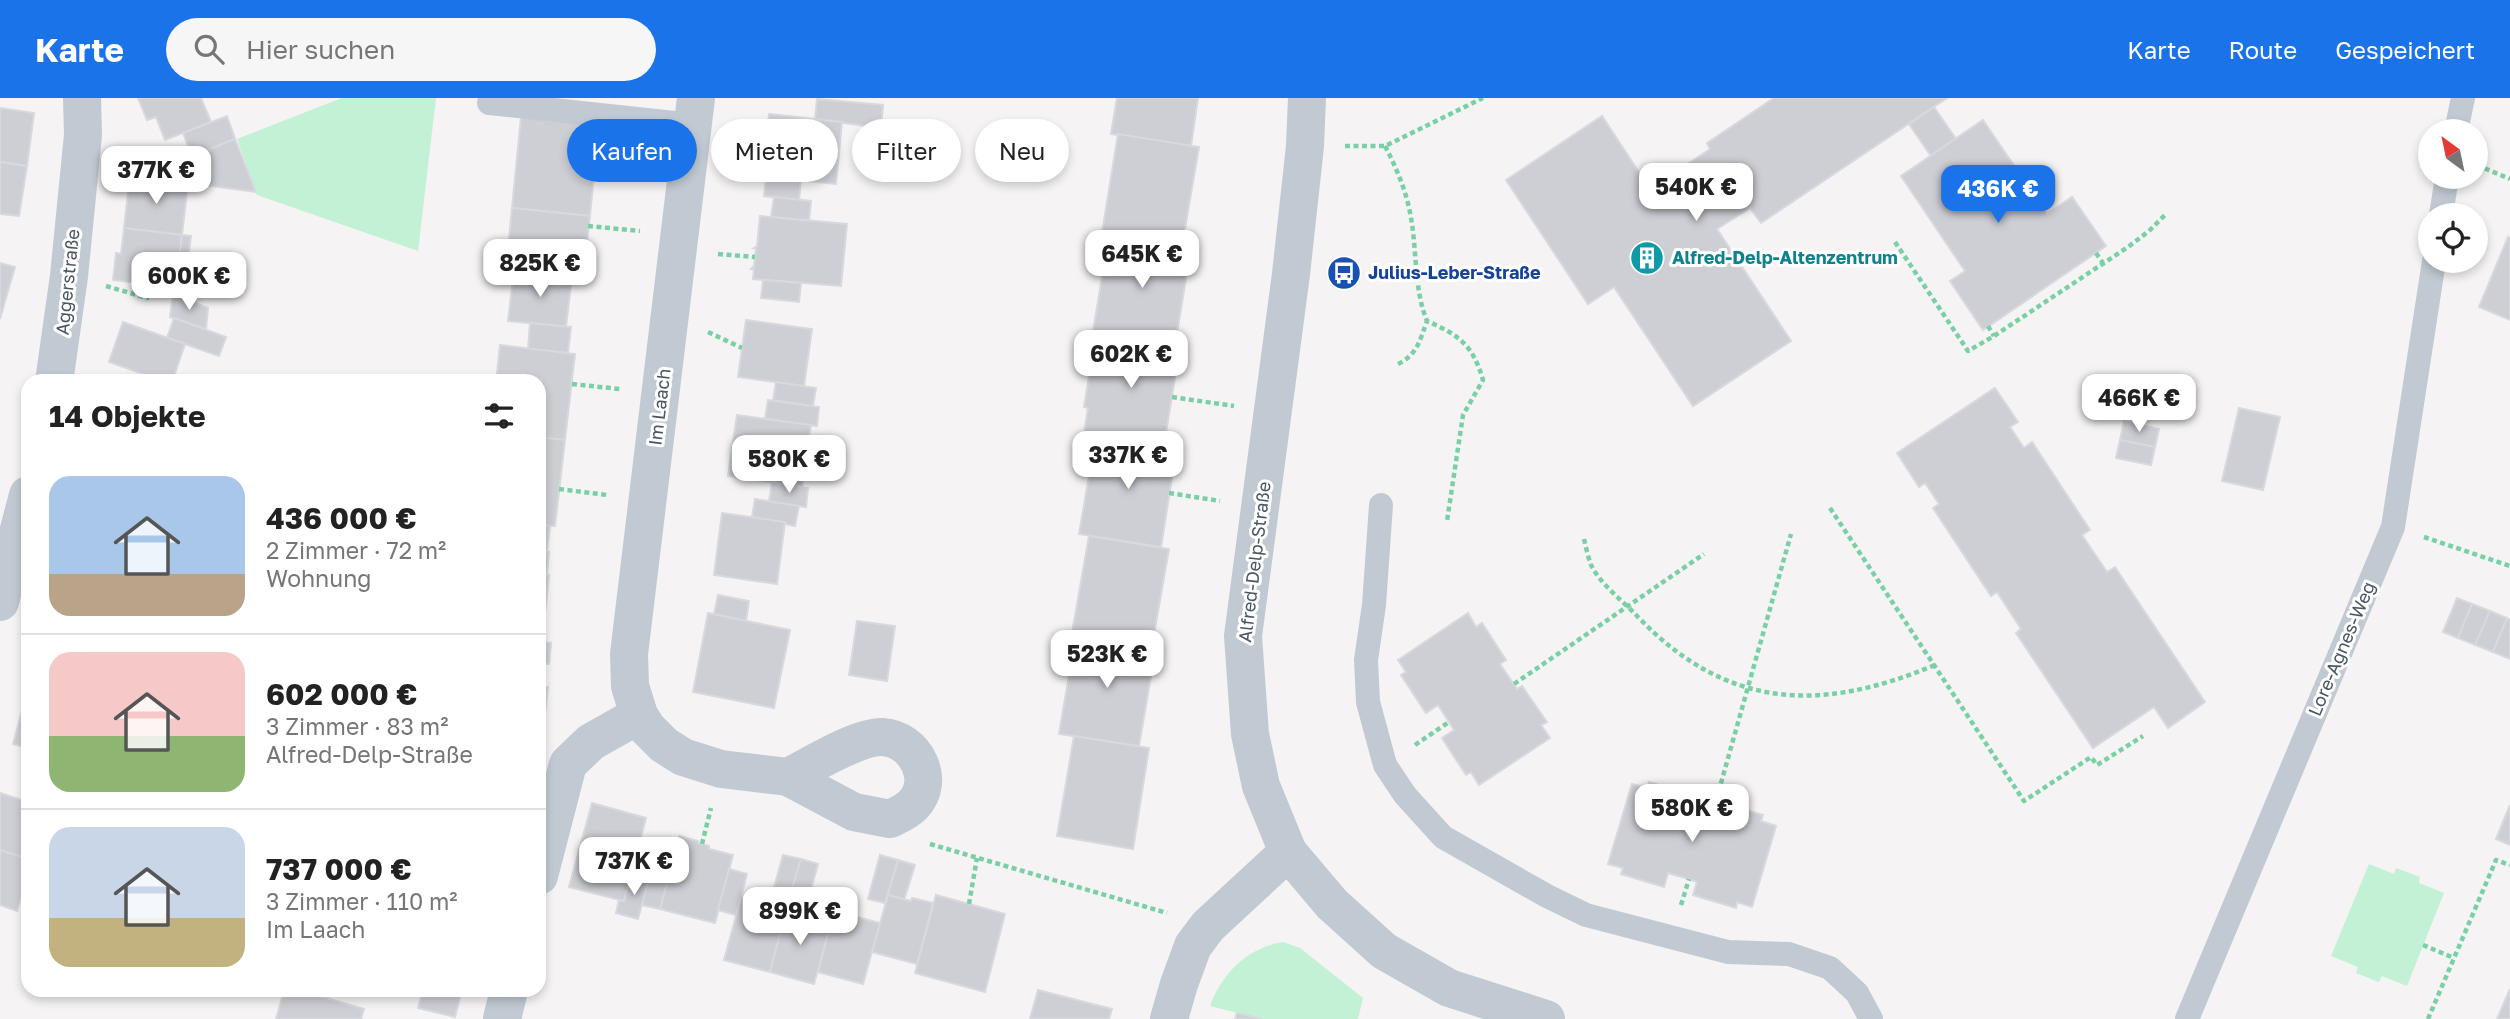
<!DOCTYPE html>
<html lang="de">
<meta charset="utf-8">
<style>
body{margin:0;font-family:"Golos Text",sans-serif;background:#f6f6f6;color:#222;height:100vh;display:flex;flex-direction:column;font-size:26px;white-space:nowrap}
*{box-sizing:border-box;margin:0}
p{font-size:23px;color:#767676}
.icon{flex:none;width:38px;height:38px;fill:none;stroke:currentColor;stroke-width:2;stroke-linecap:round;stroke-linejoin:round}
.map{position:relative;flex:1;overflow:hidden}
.drawer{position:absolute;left:21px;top:276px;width:525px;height:623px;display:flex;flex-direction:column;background:#fff;border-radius:21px;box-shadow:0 4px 10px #0003}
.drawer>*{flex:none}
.hud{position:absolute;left:567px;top:21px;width:665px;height:63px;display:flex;gap:14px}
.needle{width:46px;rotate:327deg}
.controls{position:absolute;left:2418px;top:21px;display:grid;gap:14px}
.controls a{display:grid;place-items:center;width:70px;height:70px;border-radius:50%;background:#fff;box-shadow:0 4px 10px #0003;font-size:35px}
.price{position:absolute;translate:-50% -60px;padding:0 16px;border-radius:14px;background:#fff;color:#222;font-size:23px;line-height:46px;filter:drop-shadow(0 2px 4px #0008)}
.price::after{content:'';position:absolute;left:50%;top:42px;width:21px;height:16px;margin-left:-10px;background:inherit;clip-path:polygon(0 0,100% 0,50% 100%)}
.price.active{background:#1a73e8;color:#fff}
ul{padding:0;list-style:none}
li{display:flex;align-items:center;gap:21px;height:175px;padding:0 28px}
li+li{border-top:2px solid #e0e0e0}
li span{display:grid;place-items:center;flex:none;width:196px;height:140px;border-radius:21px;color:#555}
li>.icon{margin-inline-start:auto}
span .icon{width:84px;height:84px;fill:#fffc;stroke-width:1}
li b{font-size:30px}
h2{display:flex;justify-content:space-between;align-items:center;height:84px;padding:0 28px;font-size:30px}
.chip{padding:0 24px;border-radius:32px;background:#fff;box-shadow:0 4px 10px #0003;font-size:24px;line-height:63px}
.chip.active{background:#1a73e8;color:#fff}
header{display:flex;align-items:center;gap:42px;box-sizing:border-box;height:98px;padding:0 35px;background:#1a73e8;color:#fff}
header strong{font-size:33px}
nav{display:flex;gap:38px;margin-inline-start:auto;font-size:24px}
.search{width:490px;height:63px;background:#f6f6f6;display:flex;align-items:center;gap:18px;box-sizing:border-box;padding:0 24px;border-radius:38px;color:#767676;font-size:26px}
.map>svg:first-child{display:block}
.grass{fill:#c3f1d5}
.building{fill:#cdcfd5;stroke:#d7d9de;stroke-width:2}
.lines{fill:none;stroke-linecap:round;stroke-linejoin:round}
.path{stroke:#7ad0a6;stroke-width:4.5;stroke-dasharray:5 3.5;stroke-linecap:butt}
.lane{stroke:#c1cad2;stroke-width:24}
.street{stroke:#c1cad2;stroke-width:38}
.labels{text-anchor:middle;stroke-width:6;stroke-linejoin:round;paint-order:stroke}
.culture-label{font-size:18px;font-weight:bold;fill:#0d838f;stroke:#fff;text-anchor:start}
.transit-label{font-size:18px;font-weight:bold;fill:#164399;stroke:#fff;text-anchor:start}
.street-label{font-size:18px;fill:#4a5661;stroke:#fff}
</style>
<header>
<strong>Karte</strong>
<div class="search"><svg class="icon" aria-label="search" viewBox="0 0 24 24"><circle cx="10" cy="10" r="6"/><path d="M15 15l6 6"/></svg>Hier suchen</div>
<nav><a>Karte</a><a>Route</a><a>Gespeichert</a></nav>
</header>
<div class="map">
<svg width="2510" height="921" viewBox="0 0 2510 921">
<rect width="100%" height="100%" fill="#f5f3f3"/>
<g class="grass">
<path d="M342,0h94l-18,153 -161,-56 -20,-56z"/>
<path d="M2369,766l25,10 2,-6 24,9 -1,6 25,10 -37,93 -25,-10 -3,6 -23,-9 2,-6 -27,-11z"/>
<path d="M1283,844l17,6 63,50 -5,21h-96l-52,-13c12,-33 37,-58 73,-64z"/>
</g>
<g class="building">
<path d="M138,0h63l10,24 -46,18 -9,-23 -9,3z"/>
<path d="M1117,0h81l-7,48 -80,-12z"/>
<path d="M1774,0h173l-186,125 -11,-15 -33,21 74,112 -98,65 -79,-119 -26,17 -82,-124 96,-64 48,73 60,-40 -3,-6z"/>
<path d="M817,1l66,6 -2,23 -66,-9z"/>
<path d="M1934,9l22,32 -25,17 -22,-32z"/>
<path d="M0,10l34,5 -7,53 -27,-4z"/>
<path d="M769,16l73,8 -6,62 -70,-7 1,-20h-2z"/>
<path d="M227,18l8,23 -43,17 -9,-23z"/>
<path d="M521,19l78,7 -9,92 -78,-8z"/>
<path d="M1983,22l64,94 25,-17 34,49 -123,84 -33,-49 15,-10 -64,-95z"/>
<path d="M1118,36l81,13 -17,99 -80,-13z"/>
<path d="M235,41l21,53 -68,-9 4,-27z"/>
<path d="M0,64l27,4 -8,50 -19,-2z"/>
<path d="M130,78l58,7 -6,52 -58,-7z"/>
<path d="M766,79l35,3 -2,20 -35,-4z"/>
<path d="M774,99l37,4 -2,20 -38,-4z"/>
<path d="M512,110l78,8 -7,62 -77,-8z"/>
<path d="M760,118l87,8 -6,62 -88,-7 1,-10h-3l3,-3 2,-18h-2l3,-2z"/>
<path d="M124,130l58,7 -6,53 -63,-8 3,-27 5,1z"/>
<path d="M1109,136l82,13 -16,99 -82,-14z"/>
<path d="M182,137l9,1 -3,24h-9z"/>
<path d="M2508,139l2,1v82l-31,-13z"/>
<path d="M0,165l15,4 -15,52z"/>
<path d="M514,173l58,6 -6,50 -58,-6z"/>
<path d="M763,182l38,3 -2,19 -38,-4z"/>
<path d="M173,197l35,13 -2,21 -36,-12z"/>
<path d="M174,220l52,19 -7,19 -52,-18z"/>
<path d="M746,222l66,9 -8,57 -66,-9z"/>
<path d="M123,224l62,22 -13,38h-7l-56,-20z"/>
<path d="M530,225l41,4 -3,26 -40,-4z"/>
<path d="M1100,236l80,13 -16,98 -80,-12 4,-25 -4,-1 8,-49 4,1z"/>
<path d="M500,247l75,9 -10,86 -26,-3v-55h-43z"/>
<path d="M776,284l40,6 -3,18 -40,-6z"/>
<path d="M1995,290l23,34 -8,5 14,21 8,-6 58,88 -8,5 25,37 8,-5 90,135 -37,26 -14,-21 -61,41 -77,-115 5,-4 -24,-37 -6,4 -58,-88 6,-4 -14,-21 -6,4 -22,-34z"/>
<path d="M768,302l51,7 -2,19 -52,-7z"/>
<path d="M2239,310l41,9 -17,73 -41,-9z"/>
<path d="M737,317l74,10 -9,62 -74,-11z"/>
<path d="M2124,323l35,8 -4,18 -35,-7z"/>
<path d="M1096,337l81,11 -16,101 -82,-13z"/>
<path d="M539,339l26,3 -10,86 -16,-1z"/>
<path d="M2120,342l35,7 -4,18 -35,-7z"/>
<path d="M772,384l36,6 -2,19 -37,-5z"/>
<path d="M755,401l44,7 -4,20 -43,-9z"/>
<path d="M722,415l63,9 -8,62 -63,-9z"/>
<path d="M539,427l11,1 -3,25h-8z"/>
<path d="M1089,438l80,13 -17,97 -80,-13z"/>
<path d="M539,453l10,1 -2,23 -8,-1z"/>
<path d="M539,476l10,1 -6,60h-4z"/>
<path d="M718,497l31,6 -3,20 -32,-7z"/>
<path d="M2457,500l15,6 -14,34 -15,-6z"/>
<path d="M2472,506l18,7 -15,34 -17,-7z"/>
<path d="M2490,513l17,7 -14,34 -18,-7z"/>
<path d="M708,515l82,17 -16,78 -81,-16z"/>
<path d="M1468,515l8,14 6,-4 24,37 -6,4 17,25 5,-3 25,36 -6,3 9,13 -71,47 -8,-13 -5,3 -24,-37 12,-8 -16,-25 -12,8 -25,-38 5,-3 -8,-12z"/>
<path d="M2507,520l3,2v39l-17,-7z"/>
<path d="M857,523l38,5 -8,55 -38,-6z"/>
<path d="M1076,536l80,13 -17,99 -80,-12z"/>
<path d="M539,544l12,1 -2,21 -10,-1z"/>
<path d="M539,588l9,1 -3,26h-6z"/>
<path d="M28,591v59l-15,-4z"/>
<path d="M1074,638l75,12 -16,101 -76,-13z"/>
<path d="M1649,684l42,13 -1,6 24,7 5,1 1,-6 43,12 -2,6 15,5 -24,81 -15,-5 -1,6 -43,-13 4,-13 -8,-3 -21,-6 -4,14 -43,-13 2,-6 -15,-4 24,-80 15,4z"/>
<path d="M0,695l28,9v57l-28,-9z"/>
<path d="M592,705l54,15 -22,83 -55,-14z"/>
<path d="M2510,707v40l-14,-6z"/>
<path d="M679,738l19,5v2l11,3v3l24,6 -18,68 -55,-14z"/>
<path d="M0,752l28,9v16l-11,36 -17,-6z"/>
<path d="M783,757l18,4 -11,36 -17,-4z"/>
<path d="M880,757l18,5 -13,43 -17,-4z"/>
<path d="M801,761l17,5 -10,36 -18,-5z"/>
<path d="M898,762l17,5 -11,35 -16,-5z"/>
<path d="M652,769l18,5 -10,37 -18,-4z"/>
<path d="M729,771l18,5 -11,41 -18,-5z"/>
<path d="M631,775l18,5 -11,41 -22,-6 3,-13 5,1z"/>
<path d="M888,797l23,6 1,-3 21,5 -16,61 -45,-12z"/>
<path d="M936,797l69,19 -20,78 -70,-19z"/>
<path d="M741,800l45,13 -16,61 -46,-12z"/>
<path d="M786,813l45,12 -17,61 -44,-12z"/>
<path d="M834,813l46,12 -17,61 -45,-12z"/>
<path d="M2510,891v30h-13z"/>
<path d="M284,892h15l65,19 -3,10h-85z"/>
<path d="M423,892l26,1 12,3 -6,23 -37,-9z"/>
<path d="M1038,892l74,19 -3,10h-79z"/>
<path d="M1237,915l25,6h-27z"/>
</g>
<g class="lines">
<g class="path">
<path d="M1345,48h40l98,-48"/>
<path d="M1385,48c12,23 22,47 26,72 6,33 3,72 16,103 32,14 46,24 56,59l-20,35 -16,106"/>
<path d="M2477,67l33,14"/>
<path d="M594,70l52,6"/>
<path d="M588,128l52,5"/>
<path d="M1895,144l73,109 26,-15 134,-89 21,-16 18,-18"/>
<path d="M2096,155l7,10"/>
<path d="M718,156l37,3"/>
<path d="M106,188l41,12 2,-13"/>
<path d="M1988,228l6,10"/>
<path d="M708,234l34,16"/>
<path d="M1398,266c19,-9 22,-24 29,-43"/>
<path d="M572,286l48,5"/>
<path d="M1172,299l62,9"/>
<path d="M559,391l48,6"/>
<path d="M1169,395l51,8"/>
<path d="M1830,410l194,293 67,-44 6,8 46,-29"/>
<path d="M2424,439l86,29"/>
<path d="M1584,441c2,8 4,18 7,26 10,20 31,35 46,51 90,94 183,97 298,49"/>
<path d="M1514,586l190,-130"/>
<path d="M1415,647l34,-23"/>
<path d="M1714,710l77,-274"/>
<path d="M702,746l9,-36"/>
<path d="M930,746l237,69"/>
<path d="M969,806l8,-46"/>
<path d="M1681,807l8,-26"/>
<path d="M2423,847l31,13"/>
<path d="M2428,921l68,-159 14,5"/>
</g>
<g class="lane">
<path d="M489,5l204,22"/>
<path d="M2456,33l7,-33"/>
<path d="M2441,117l6,-38"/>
<path d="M1381,407l-7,100 -8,55 2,42 17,63 20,30 38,42 104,59 39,19 142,37 61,2 41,14 27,25 14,26"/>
<path d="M2187,921l206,-492 41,-266"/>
</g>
<g class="street">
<path d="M696,0l-67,556 1,32 9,29 8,13 17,17 19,12 38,12 67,8 66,35 36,7c8,-4 16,-7 23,-14 24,-25 2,-66 -30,-68 -23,-2 -73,29 -95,40"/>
<path d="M1307,0l-2,48 -14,128 -48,362 7,98 11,52 27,66 44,52 52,47 65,37 97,31"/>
<path d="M54,284l15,-106 14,-141 -1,-37"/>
<path d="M0,504l28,-107"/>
<path d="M539,778l29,-112 23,-22 48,-27"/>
<path d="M502,921l7,-29"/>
<path d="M1169,921l10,-35 14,-38 15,-20 80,-74"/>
</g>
</g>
<defs>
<g id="building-disc" transform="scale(1.75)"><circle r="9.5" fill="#0f9aa8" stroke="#fff"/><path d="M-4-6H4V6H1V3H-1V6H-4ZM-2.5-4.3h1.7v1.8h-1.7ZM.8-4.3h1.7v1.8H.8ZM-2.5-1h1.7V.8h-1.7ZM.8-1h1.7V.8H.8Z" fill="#fff"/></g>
<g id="bus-disc" transform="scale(1.75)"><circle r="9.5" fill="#1a4fb4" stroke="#fff"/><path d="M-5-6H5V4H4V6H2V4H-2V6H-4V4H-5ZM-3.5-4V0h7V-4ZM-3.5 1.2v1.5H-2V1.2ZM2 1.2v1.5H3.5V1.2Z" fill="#fff"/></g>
</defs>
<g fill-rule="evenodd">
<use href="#building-disc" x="1647" y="160"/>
<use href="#bus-disc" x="1344" y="175"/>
</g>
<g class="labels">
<g class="culture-label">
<text x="1672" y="166">Alfred-Delp-Altenzentrum</text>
</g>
<g class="transit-label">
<text x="1368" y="181">Julius-Leber-Straße</text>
</g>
<g class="street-label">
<text transform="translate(68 184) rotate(-84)" y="6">Aggerstraße</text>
<text transform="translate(660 309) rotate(-83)" y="6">Im Laach</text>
<text transform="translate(1255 464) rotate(-83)" y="6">Alfred-Delp-Straße</text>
<text transform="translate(2342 551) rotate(-67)" y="6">Lore-Agnes-Weg</text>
</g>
</g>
</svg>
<div class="controls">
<a><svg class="needle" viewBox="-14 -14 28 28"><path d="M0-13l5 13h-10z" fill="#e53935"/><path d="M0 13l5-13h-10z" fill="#767676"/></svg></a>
<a><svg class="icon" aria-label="locate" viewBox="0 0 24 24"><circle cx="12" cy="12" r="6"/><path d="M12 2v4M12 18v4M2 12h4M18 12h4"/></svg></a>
</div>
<b class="price" style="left:156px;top:108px">377K €</b>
<b class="price" style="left:1696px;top:125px">540K €</b>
<b class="price active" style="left:1998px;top:127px">436K €</b>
<b class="price" style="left:1142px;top:192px">645K €</b>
<b class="price" style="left:540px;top:201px">825K €</b>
<b class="price" style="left:189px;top:214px">600K €</b>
<b class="price" style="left:1131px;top:292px">602K €</b>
<b class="price" style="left:2139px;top:336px">466K €</b>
<b class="price" style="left:1128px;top:393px">337K €</b>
<b class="price" style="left:789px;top:397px">580K €</b>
<b class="price" style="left:1107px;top:592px">523K €</b>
<b class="price" style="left:1692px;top:746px">580K €</b>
<b class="price" style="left:634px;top:799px">737K €</b>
<b class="price" style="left:800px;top:849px">899K €</b>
<div class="hud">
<a class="chip active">Kaufen</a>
<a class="chip">Mieten</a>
<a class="chip">Filter</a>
<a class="chip">Neu</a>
</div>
<section class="drawer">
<h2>14 Objekte<svg class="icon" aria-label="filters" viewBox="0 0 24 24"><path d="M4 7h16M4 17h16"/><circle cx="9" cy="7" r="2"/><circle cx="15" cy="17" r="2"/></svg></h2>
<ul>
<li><span style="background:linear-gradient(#a9c7e8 70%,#b9a48a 0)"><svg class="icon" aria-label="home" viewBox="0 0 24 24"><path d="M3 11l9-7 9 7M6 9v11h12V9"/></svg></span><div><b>436 000 €</b><p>2 Zimmer · 72 m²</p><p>Wohnung</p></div></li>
<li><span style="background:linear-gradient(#f6c9c9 60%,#8fb573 0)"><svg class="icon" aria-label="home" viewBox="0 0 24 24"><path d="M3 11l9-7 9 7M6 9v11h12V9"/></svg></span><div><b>602 000 €</b><p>3 Zimmer · 83 m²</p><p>Alfred-Delp-Straße</p></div></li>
<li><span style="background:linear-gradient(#c9d6e8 65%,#c2b280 0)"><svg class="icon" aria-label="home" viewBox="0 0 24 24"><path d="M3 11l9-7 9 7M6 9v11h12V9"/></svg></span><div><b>737 000 €</b><p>3 Zimmer · 110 m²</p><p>Im Laach</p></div></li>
</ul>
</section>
</div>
